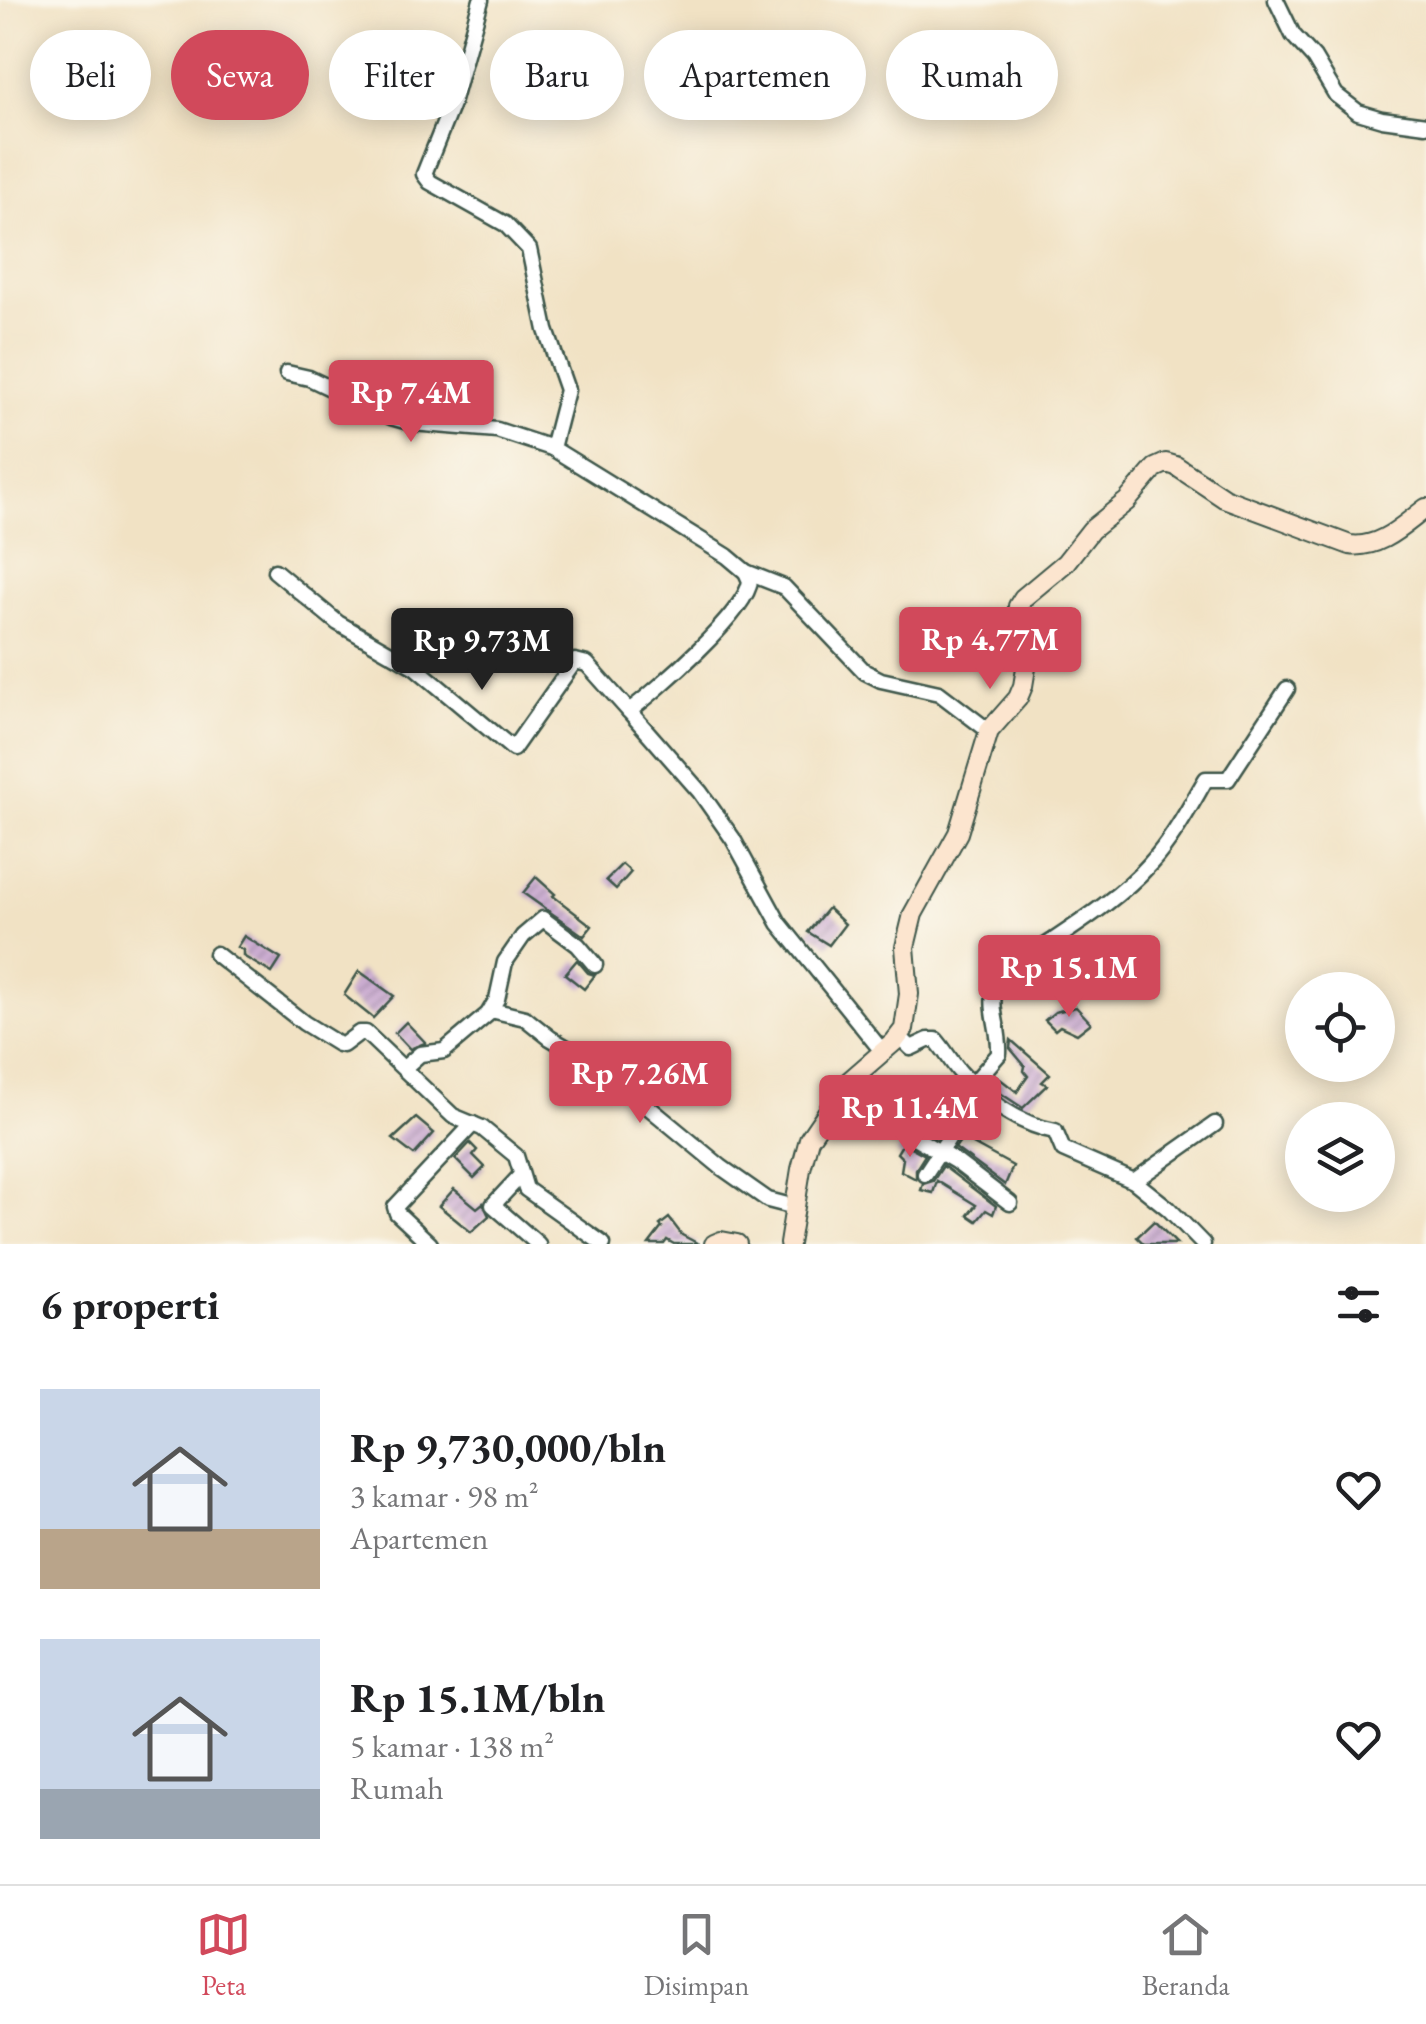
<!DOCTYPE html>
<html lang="id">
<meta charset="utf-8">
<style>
body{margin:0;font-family:"EB Garamond",serif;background:#f6f6f6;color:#202124;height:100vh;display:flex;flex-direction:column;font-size:38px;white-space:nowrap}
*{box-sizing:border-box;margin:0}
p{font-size:32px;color:#757577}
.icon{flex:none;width:55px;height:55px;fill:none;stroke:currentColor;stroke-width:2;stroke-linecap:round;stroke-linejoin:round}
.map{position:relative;height:1244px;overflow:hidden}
.details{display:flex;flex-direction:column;background:#fff;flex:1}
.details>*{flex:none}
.hud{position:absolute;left:30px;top:30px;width:1368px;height:90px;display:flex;gap:20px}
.tools{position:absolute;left:1285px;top:972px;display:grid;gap:20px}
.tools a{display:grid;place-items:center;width:110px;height:110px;border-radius:50%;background:#fff;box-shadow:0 5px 25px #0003;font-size:50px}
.price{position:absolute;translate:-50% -85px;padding:0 22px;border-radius:10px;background:#d1495b;color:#fff;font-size:32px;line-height:65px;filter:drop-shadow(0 2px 5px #0008)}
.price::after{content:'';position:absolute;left:50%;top:60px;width:30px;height:22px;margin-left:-15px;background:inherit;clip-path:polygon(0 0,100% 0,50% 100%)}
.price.on{background:#222;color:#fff}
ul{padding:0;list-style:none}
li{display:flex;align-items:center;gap:30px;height:250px;padding:0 40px}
li span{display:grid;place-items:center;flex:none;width:280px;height:200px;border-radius:0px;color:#555}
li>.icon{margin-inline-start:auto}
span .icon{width:120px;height:120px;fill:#fffc;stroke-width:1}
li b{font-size:42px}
h2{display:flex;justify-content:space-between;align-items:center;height:120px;padding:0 40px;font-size:42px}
.pill{padding:0 35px;border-radius:45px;background:#fff;box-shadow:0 5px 25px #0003;font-size:35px;line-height:90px}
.pill.on{background:#d1495b;color:#fff}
.dock{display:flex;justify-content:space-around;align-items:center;height:140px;border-top:2px solid #e0e0e0;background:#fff;font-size:28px;color:#757577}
.dock a{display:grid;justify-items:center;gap:5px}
.dock .on{color:#d1495b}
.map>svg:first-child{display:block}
.building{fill:url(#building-hatch)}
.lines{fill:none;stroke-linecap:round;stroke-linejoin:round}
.street-casing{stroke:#3e564a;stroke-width:19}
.secondary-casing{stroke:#3e564a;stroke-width:22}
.street{stroke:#fff;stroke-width:14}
.secondary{stroke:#fce5cf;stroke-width:18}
</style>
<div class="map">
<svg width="1426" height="1244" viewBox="0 0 1426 1244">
<defs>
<pattern id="building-hatch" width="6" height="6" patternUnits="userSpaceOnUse" patternTransform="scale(2.5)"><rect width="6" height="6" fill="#ccadd2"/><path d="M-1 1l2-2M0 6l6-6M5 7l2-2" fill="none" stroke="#a58eab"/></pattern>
</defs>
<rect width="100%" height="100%" fill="#fbf7ec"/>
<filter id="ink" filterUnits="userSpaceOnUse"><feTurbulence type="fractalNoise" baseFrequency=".01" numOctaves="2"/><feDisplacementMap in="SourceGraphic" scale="20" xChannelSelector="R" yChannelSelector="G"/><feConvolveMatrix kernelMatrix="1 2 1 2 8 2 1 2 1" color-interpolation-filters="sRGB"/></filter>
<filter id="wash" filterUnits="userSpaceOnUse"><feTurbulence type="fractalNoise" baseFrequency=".0048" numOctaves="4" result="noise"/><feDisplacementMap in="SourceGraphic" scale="40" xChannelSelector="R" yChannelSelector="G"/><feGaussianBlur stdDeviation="2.25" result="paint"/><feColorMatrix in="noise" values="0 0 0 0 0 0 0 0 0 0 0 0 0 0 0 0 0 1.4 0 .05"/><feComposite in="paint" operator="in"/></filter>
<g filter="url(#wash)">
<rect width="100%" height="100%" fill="#f1e2c4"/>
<g id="blocks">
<g class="building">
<path d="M622,864l9,8 -15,17 -10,-9z"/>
<path d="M536,877l19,17 -2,2 39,30 -8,10 -61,-43z"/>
<path d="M828,908l17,16 -16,21 -21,-13z"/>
<path d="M244,936l37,23 -9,14 -29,-17v-6l-6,-3z"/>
<path d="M577,960l11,13 7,2 -11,14 -19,-15z"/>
<path d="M359,971l35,25 -21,22 -29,-23z"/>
<path d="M1076,1007l15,16 -14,11 -17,-8 -5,4 -10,-10 10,-8z"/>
<path d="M406,1022l19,20v1l-15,6 -15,-16z"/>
<path d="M1011,1040l39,34 -8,8 5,3 -24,23 -35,-23 7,-10 22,17 11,-16 -4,-5 1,-5 -15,-18z"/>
<path d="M917,1111l25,15 -7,11 -23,-16z"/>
<path d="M416,1118l18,15 -20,22 -21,-16z"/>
<path d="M962,1138l51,28 -8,19 -50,-37z"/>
<path d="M470,1143l7,7 -4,5 12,12 -11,11 -19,-19z"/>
<path d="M903,1143l22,12 -9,14v10l-15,-8 2,-12 -6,-6z"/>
<path d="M943,1166l53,40 -3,8 -7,-4 -9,11 -9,-6 8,-10 -39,-24 -4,12 -12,-3 2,-6 10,-3z"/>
<path d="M454,1189l23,19 6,-5 6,13 -18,16 -32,-26z"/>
<path d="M669,1218l13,17 17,9h-25l-7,-4 -3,4h-15l13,-17 -2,-2z"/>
<path d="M1154,1221l23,23h-33l-7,-7z"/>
</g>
</g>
</g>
<g filter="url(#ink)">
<use href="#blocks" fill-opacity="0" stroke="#3e564a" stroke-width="2.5"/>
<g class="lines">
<g class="street-casing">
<g id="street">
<path d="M481,0l-29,104 -28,70 6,8 75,42 24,25 17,81 21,60 -15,58 175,108 19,16 4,9c-3,31 -94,110 -121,130l71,81 33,47 46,84 103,128"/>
<path d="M1276,0l17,35 21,23 22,37 22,17 24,7 44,6"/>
<path d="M287,373l22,5 82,39 21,6 85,7 55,18"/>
<path d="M275,571l63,52 77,44 98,82 62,-88 12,3 42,47"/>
<path d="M746,572l38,15 81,85 16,8 58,13 50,38"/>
<path d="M216,954l88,69 34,21 5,1 16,-12h7l87,83 29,12 34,28 10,33 77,55"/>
<path d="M491,1010l34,8 25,20 51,30 120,99 47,33 27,7"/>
<path d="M900,1037l11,11 17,-8h8c9,10 15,22 24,32 23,27 60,53 95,59l8,19 71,31 35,28 34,35"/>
<path d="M404,1068l16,-14 24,-3 44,-37 9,-15 8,-37 18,-26 20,-17 35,26 17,20"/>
<path d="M898,1122l11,12 46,27 55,42"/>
<path d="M925,1174l35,-53 12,-36 27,-31c2,-33 -18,-54 7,-81 45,-33 108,-68 144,-109 23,-25 39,-56 56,-85h22l59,-90"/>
<path d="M521,1175l-28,30 45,39"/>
<path d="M1134,1181l81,-57"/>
<path d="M430,1244l-33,-31 -2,-6 78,-83"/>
</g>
</g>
<g class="secondary-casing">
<g id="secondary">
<path d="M714,1244l7,-3 16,3"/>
<path d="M789,1244l12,-75 8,-30 39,-57 46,-40 10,-13 5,-35 -4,-47 8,-33 45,-81 31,-102 29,-33 5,-12 6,-36 -10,-31 -1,-13 5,-8 42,-35 26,-33 36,-29 28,-33 11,-5 10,3 48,32 126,47c30,4 53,-20 76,-37"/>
</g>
</g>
<use href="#street" class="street"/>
<use href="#secondary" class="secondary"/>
</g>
</g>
</svg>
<div class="tools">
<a><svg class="icon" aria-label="locate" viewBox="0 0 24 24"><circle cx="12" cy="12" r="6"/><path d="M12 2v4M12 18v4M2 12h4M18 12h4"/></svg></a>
<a><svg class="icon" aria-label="layers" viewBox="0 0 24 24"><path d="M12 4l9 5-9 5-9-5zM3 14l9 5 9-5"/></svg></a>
</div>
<b class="price" style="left:411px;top:445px">Rp 7.4M</b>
<b class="price" style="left:990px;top:692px">Rp 4.77M</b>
<b class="price on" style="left:482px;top:693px">Rp 9.73M</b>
<b class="price" style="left:1069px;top:1020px">Rp 15.1M</b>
<b class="price" style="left:640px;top:1126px">Rp 7.26M</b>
<b class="price" style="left:910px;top:1160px">Rp 11.4M</b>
<div class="hud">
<a class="pill">Beli</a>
<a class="pill on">Sewa</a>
<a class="pill">Filter</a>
<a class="pill">Baru</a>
<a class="pill">Apartemen</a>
<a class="pill">Rumah</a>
</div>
</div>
<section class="details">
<h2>6 properti<svg class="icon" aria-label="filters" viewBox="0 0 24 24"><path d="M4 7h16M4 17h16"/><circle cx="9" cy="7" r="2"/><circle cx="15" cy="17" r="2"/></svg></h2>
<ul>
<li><span style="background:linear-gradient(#c9d6e8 70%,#b9a48a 0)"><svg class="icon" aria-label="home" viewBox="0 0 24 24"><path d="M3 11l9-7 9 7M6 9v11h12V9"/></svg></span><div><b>Rp 9,730,000/bln</b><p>3 kamar · 98 m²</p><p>Apartemen</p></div><svg class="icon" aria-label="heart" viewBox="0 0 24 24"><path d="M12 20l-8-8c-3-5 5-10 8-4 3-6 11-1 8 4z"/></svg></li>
<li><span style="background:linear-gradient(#c9d6e8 75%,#9aa5b1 0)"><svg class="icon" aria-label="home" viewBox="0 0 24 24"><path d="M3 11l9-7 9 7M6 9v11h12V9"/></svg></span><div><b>Rp 15.1M/bln</b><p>5 kamar · 138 m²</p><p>Rumah</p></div><svg class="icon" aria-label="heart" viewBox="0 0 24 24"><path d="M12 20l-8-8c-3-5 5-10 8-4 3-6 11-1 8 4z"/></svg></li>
</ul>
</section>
<nav class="dock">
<a class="on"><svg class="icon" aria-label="map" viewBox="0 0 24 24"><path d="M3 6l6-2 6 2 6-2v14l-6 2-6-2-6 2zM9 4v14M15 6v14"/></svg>Peta</a>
<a><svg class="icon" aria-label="saved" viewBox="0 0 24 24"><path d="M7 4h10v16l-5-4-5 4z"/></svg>Disimpan</a>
<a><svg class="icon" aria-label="home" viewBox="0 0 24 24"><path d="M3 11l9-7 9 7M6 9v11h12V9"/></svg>Beranda</a>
</nav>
